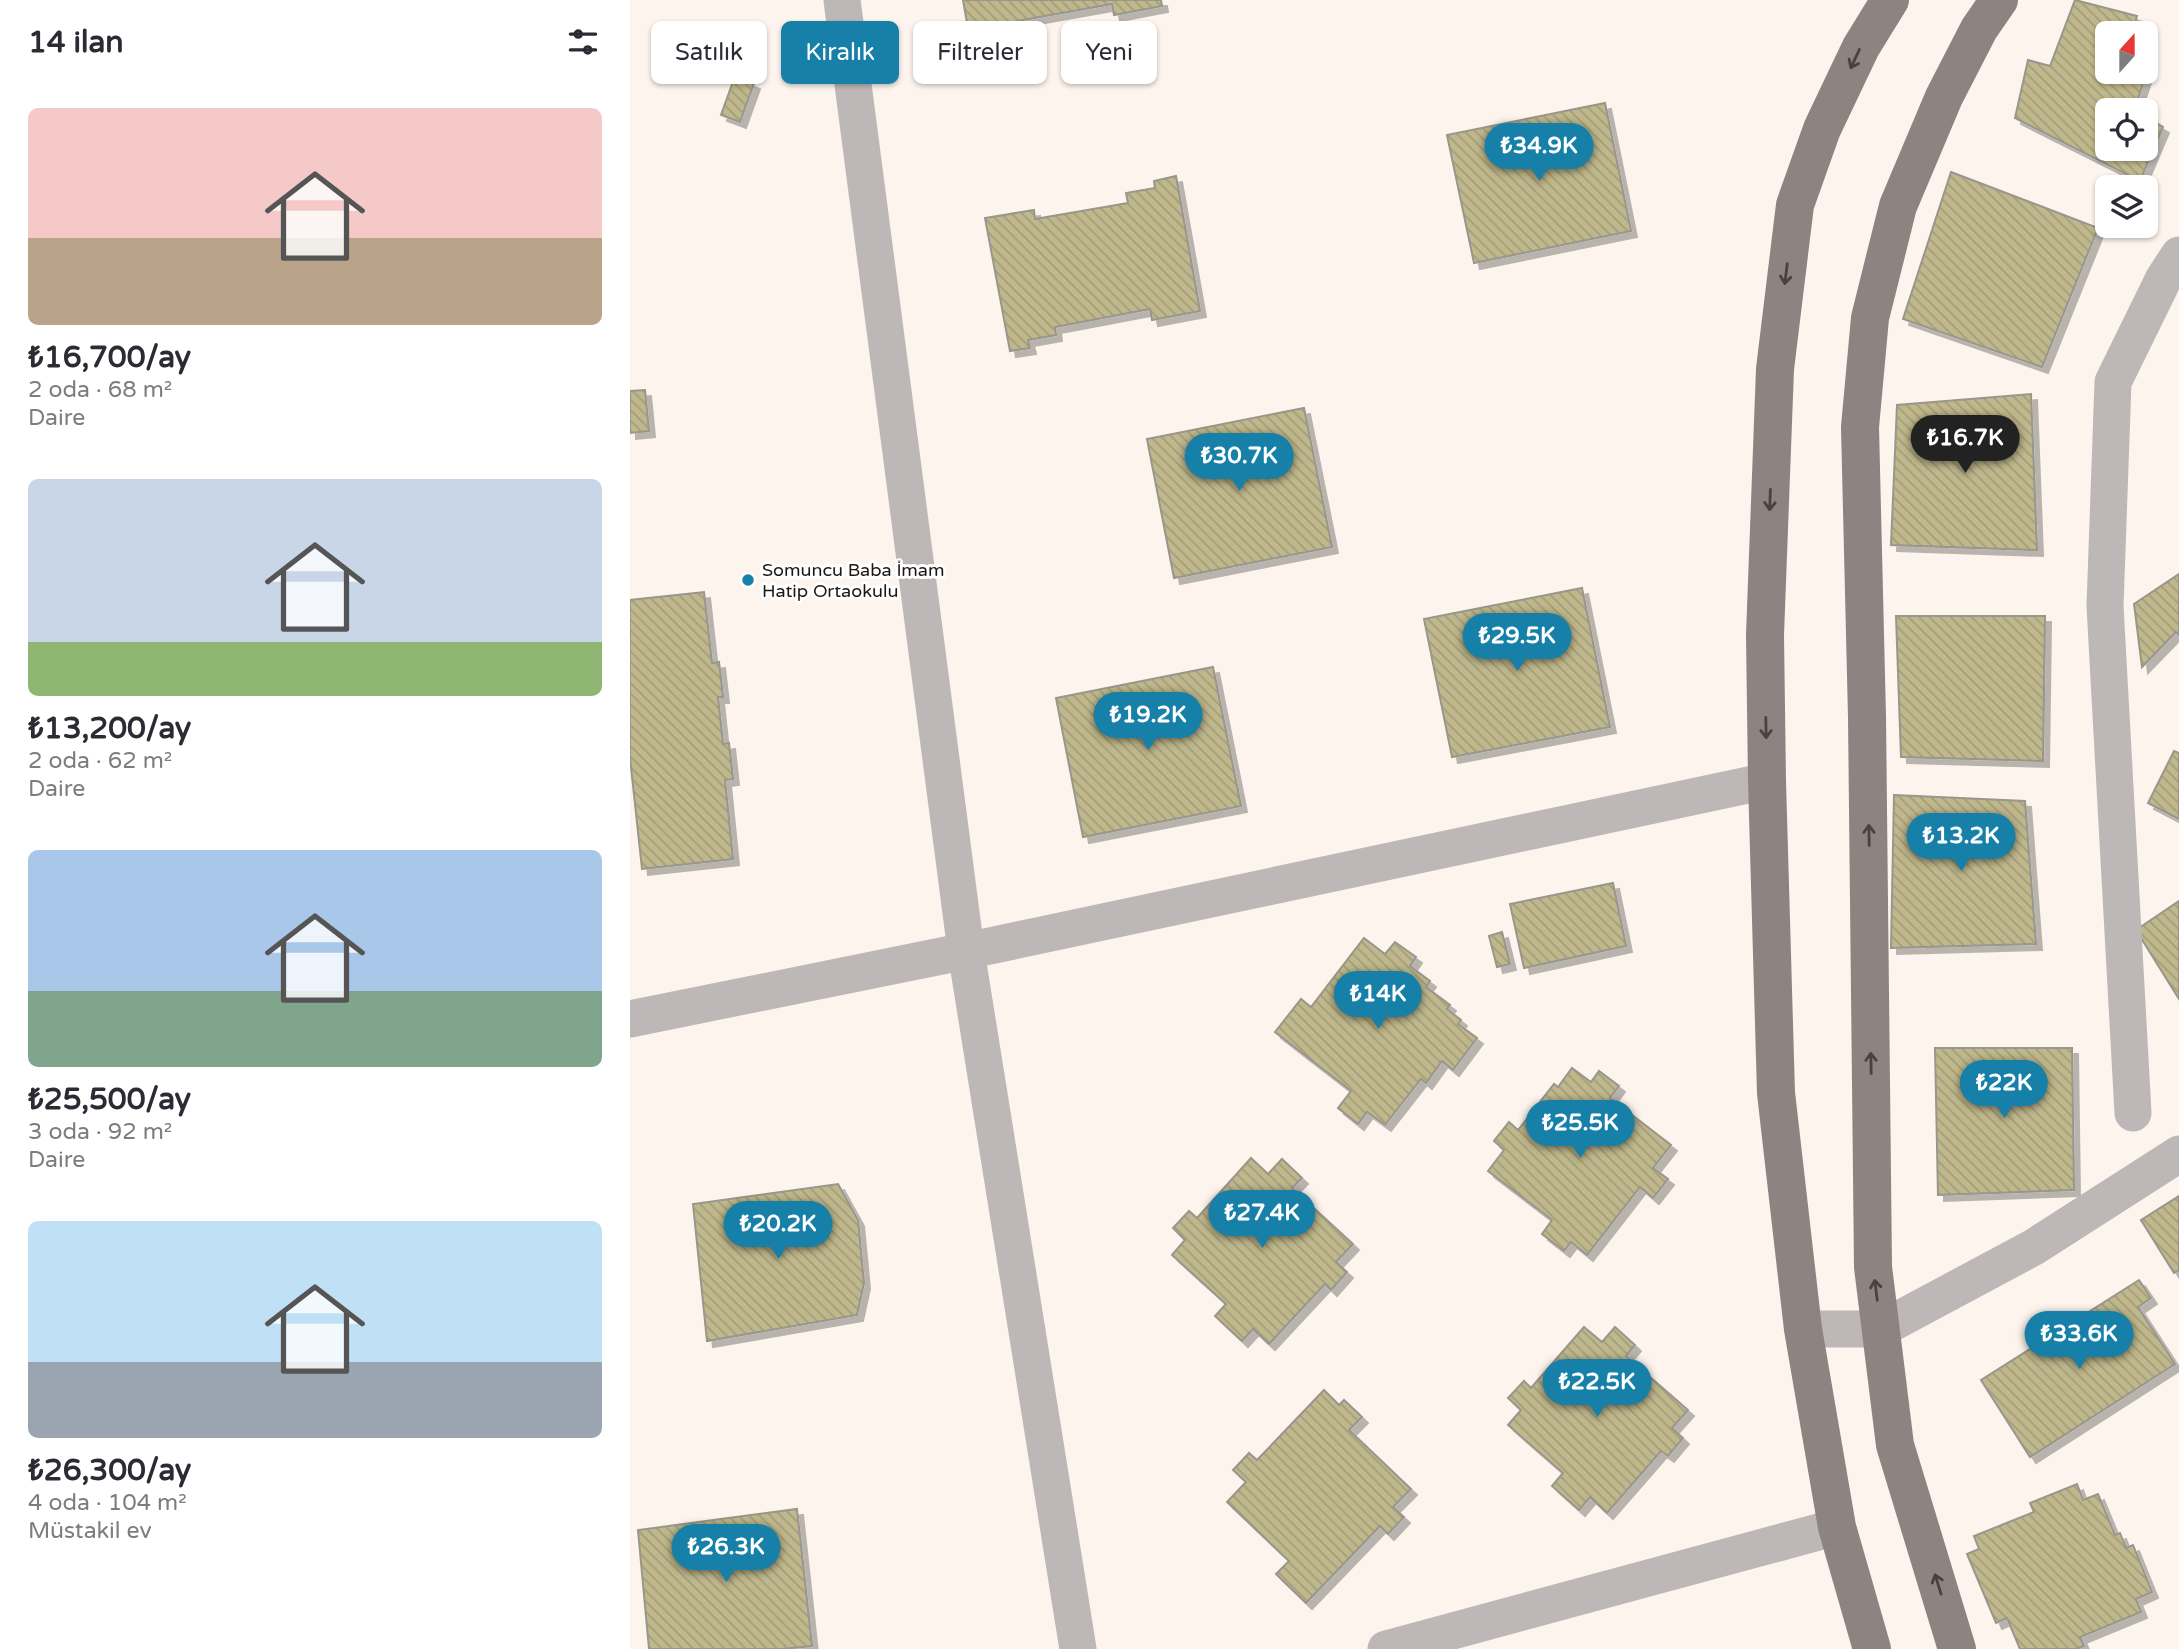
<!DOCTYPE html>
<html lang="tr">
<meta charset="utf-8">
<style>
body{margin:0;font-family:"Varela Round",sans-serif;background:#f2f2f3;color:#2b2b33;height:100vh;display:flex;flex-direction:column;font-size:26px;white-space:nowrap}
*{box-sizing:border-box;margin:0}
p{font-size:23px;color:#7c7c81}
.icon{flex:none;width:38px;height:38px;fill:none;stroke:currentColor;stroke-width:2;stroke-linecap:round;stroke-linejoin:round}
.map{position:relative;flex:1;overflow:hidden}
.panel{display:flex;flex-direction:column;background:#fff;width:630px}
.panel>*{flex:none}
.hud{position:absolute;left:21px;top:21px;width:665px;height:63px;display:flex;gap:14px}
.needle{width:46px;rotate:21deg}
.fabs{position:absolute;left:1465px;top:21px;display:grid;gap:14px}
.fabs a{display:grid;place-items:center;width:63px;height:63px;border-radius:10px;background:#fff;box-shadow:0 2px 5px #0004;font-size:35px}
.price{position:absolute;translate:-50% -60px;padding:0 16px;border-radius:24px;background:#1680a9;color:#fff;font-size:23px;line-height:46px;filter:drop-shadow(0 2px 4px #0008)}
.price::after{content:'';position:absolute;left:50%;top:42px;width:21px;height:16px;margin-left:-10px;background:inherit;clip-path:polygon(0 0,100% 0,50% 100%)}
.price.selected{background:#222;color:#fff}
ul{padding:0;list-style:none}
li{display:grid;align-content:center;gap:14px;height:371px;padding:0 28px}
li span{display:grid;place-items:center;height:217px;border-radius:10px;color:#555}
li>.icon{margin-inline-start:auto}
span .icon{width:126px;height:126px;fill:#fffc;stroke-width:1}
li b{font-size:30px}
h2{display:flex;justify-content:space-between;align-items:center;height:84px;padding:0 28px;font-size:30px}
.tag{padding:0 24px;border-radius:10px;background:#fff;box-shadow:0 2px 5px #0004;font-size:24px;line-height:63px}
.tag.selected{background:#1680a9;color:#fff}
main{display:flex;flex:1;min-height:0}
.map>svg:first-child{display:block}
.building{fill:url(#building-back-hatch);stroke:#98968d;stroke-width:2;filter:url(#shadow)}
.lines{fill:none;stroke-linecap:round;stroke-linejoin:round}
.minor{stroke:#bdb8b7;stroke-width:37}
.major{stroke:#8d8482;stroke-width:38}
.oneway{stroke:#484341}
.poi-dot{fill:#1680a9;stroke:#fff;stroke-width:2.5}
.labels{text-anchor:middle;stroke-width:6;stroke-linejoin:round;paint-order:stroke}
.poi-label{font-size:18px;fill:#1a1715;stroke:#fff;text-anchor:start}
</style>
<main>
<section class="panel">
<h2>14 ilan<svg class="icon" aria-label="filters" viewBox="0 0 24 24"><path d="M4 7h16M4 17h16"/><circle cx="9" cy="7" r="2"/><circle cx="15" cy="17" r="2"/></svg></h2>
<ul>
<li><span style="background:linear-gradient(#f6c9c9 60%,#b9a48a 0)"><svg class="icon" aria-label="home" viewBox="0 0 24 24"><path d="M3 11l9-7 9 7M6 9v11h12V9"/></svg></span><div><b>₺16,700/ay</b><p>2 oda · 68 m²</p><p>Daire</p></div></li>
<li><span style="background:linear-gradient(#c9d6e8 75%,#8fb573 0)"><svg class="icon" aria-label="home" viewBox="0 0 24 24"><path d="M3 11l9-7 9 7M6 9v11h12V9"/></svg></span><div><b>₺13,200/ay</b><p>2 oda · 62 m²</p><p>Daire</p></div></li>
<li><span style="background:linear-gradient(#a9c7e8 65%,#7fa58c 0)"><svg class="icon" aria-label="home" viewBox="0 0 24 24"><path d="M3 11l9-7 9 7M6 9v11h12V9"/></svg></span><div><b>₺25,500/ay</b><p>3 oda · 92 m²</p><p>Daire</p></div></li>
<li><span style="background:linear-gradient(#bfe0f5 65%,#9aa5b1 0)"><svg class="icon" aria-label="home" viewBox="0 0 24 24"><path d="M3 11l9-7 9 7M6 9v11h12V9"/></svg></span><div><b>₺26,300/ay</b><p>4 oda · 104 m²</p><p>Müstakil ev</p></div></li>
</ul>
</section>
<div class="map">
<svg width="1549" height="1649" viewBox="0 0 1549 1649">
<defs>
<pattern id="building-back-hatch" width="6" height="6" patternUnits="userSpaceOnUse" patternTransform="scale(1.75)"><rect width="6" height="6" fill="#bfb88c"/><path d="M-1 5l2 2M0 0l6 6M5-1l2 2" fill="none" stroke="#a49d78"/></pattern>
<filter id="shadow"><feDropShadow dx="6" dy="6" stdDeviation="0" flood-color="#0004"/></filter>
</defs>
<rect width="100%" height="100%" fill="#fcf4ed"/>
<g class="building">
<path d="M333,0h198l1,6 -48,9 -2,-11 -95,17 1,8 -28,5 1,8 -20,4z"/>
<path d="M1445,0l62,16 -4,17h-26v39h39v-5l2,1 -14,42h-27v39h39v-32l17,10 -23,54 -125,-63 13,-58 22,6z"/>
<path d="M105,76l19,7 -14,39 -19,-7z"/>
<path d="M975,103l26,128 -157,32 -27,-128z"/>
<path d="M1321,172l147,56 -56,139 -139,-48z"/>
<path d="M546,176l24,135 -48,9 -2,-11 -95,18 1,8 -28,5 2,8 -20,3 -25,-133 49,-8 1,9 93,-16 -2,-10 29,-5 -1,-7z"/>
<path d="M15,390l4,41 -19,2v-42z"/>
<path d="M1401,394l6,156 -146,-5 6,-140z"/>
<path d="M674,408l28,139 -158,31 -27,-139z"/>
<path d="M1549,574v61l-3,-3 -34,35 -8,-63z"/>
<path d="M952,588l28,139 -158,30 -28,-138z"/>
<path d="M74,592l8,71 7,-1 4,35h-5l5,47 6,-1 4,36 -8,1 8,79 -91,10 -12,-111v-158z"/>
<path d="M1266,616h149l-2,145 -142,-4z"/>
<path d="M583,667l28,139 -158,31 -27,-139z"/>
<path d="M1544,751l5,2v66l-31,-16z"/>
<path d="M1264,795l131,6 11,143 -145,4z"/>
<path d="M983,883l13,63 -102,22 -14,-64z"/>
<path d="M1549,901v98l-43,-69z"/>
<path d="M872,932l8,32 -13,3 -8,-31z"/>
<path d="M734,938l21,16 10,-12 21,15 -6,9 20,15 -4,6 24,18 -3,4 14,11 -3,4 19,14 -24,32 -11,-9 -16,22 -5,-4 -36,46 -18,-13 -9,12 -20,-16 13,-17 -76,-59 26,-33 10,8z"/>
<path d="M1305,1048h137l2,142 -136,5z"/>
<path d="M942,1068l19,14 8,-11 20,15 -9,12 61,47 -18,23 15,11 -15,19 -13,-11 -53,68 -16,-13 -7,9 -22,-17 10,-14 -64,-49 16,-21 -10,-9 15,-19 9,8 36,-46 4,3z"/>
<path d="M621,1158l17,16 14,-15 20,19 -10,10 61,56 -17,18 11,10 -16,18 -6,-6 -56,60 -16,-15 -11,12 -27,-25 11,-12 -54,-49 13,-15 -12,-12 16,-17 8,7z"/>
<path d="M208,1184l20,36 6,63 -7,32 -150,26 -14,-137z"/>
<path d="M1549,1196v74l-5,3 -33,-53z"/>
<path d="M1509,1280l12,18 -13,9 37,57 -145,93 -49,-77z"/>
<path d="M954,1327l18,15 13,-15 20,18 -9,11 62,54 -16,18 11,10 -15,18 -7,-5 -54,62 -17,-16 -11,13 -27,-24 11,-13 -55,-48 13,-15 -13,-12 16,-17 7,7z"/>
<path d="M694,1390l15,15 5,-5 18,17 -13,13 62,59 -18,18 11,10 -16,17 -8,-8 -74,77 -30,-29 13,-13 -62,-59 19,-20 -13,-12 16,-17 8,7z"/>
<path d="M1447,1484l6,16 15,-6 17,41 5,-2 6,15 7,-3 19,47 -16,7 5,13 -61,25 4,9 -8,3h-56l-13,-31 -11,5 -29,-69 12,-5 -5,-13 60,-24 -4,-9z"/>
<path d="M167,1509l15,137 -30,3h-133l-11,-119z"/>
</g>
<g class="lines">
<g class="minor">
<path d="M0,1019l336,-68 -124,-951"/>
<path d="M1503,1113l-28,-507 8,-224 51,-104 15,-23"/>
<path d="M1173,1329h78l153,-82 145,-93"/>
<path d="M448,1649l-112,-698 801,-170"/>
<path d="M756,1649l451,-122"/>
</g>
<g class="major">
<path d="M1242,1649l-35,-122 -34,-198 -27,-236 -9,-312 -2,-146 10,-266 20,-164 27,-76 39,-82 29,-47"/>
<path d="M1327,1649l-62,-204 -22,-178 -6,-550 -7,-290 10,-109 28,-112 46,-109 35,-68 20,-29"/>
</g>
</g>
<defs><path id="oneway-shaft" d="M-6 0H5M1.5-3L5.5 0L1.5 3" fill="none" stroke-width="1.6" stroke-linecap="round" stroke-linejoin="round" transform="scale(1.75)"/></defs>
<g class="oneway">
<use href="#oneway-shaft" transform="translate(1225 59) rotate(115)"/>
<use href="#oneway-shaft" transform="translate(1156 274) rotate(97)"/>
<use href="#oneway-shaft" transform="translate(1140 500) rotate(92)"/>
<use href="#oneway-shaft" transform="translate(1136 728) rotate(89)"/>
<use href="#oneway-shaft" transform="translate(1239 835) rotate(-91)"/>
<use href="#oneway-shaft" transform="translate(1241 1063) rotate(-91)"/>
<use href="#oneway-shaft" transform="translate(1246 1290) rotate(-97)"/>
<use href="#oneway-shaft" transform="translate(1308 1584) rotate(-107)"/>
</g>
<circle class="poi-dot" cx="118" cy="580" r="7"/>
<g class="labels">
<g class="poi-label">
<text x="132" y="576">Somuncu Baba İmam<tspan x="132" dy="21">Hatip Ortaokulu</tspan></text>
</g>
</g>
</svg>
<div class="fabs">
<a><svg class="needle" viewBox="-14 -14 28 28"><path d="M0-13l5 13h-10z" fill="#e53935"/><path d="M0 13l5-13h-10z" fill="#7c7c81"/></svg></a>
<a><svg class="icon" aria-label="locate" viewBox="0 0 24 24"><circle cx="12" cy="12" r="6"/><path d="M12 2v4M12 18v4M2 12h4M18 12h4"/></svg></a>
<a><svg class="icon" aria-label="layers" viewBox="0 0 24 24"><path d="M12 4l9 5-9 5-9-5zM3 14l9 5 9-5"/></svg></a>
</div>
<b class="price" style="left:909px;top:183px">₺34.9K</b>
<b class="price selected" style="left:1335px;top:475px">₺16.7K</b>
<b class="price" style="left:609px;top:493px">₺30.7K</b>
<b class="price" style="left:887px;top:673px">₺29.5K</b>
<b class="price" style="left:518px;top:752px">₺19.2K</b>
<b class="price" style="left:1331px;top:873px">₺13.2K</b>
<b class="price" style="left:748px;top:1031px">₺14K</b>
<b class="price" style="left:1374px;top:1120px">₺22K</b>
<b class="price" style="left:950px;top:1160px">₺25.5K</b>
<b class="price" style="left:632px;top:1250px">₺27.4K</b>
<b class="price" style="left:148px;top:1261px">₺20.2K</b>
<b class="price" style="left:1449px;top:1371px">₺33.6K</b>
<b class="price" style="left:967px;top:1419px">₺22.5K</b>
<b class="price" style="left:96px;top:1584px">₺26.3K</b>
<div class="hud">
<a class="tag">Satılık</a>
<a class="tag selected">Kiralık</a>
<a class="tag">Filtreler</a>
<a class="tag">Yeni</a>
</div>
</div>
</main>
